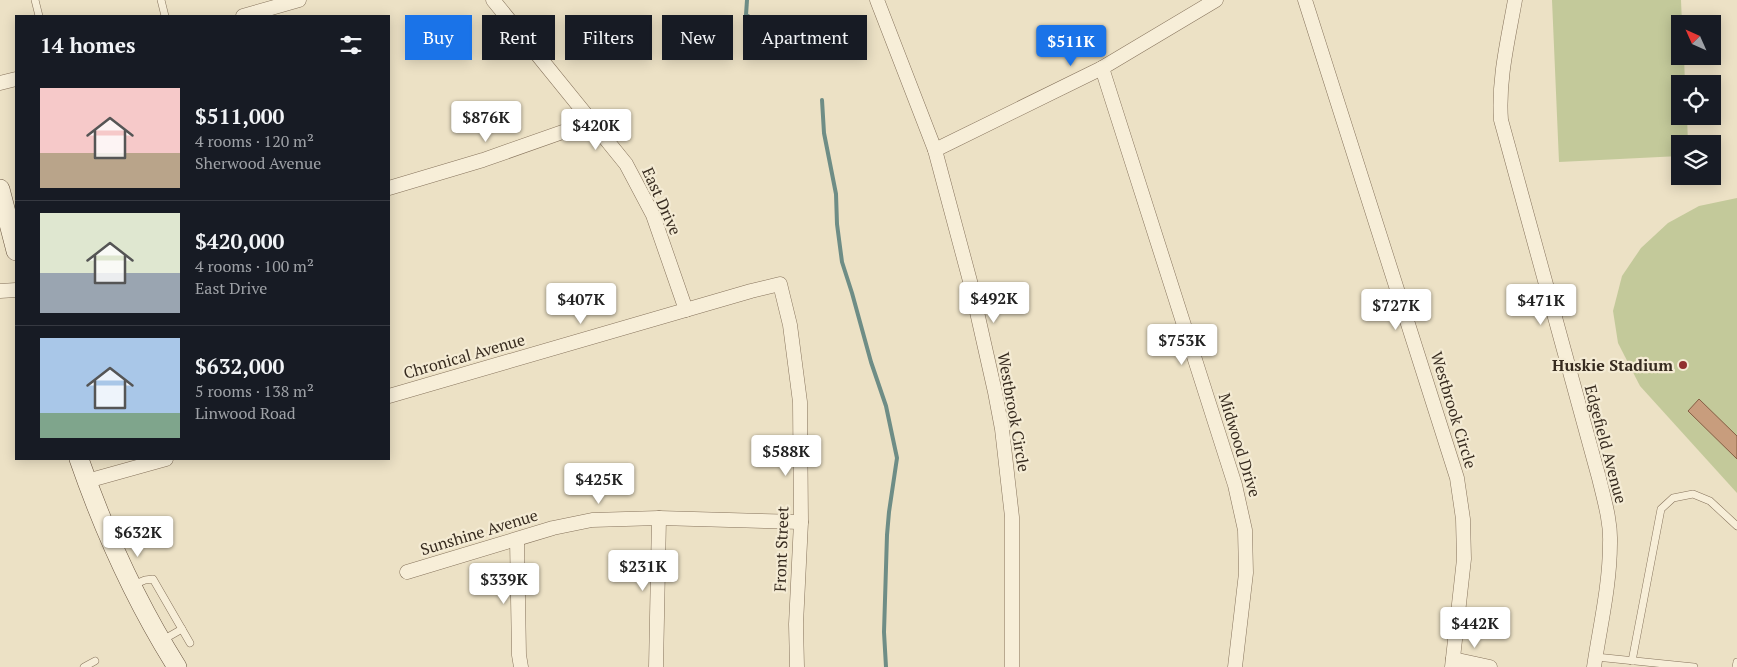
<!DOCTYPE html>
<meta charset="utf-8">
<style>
body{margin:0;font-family:"PT Serif",serif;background:#20242c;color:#f1f3f6;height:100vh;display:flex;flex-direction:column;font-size:19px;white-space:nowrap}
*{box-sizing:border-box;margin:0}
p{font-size:16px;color:#9ea1a6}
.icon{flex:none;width:28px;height:28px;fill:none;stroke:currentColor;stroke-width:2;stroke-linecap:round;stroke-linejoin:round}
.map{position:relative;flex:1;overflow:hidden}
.panel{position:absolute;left:15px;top:15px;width:375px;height:445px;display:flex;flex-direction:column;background:#171b24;border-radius:0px;box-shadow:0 2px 12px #0003}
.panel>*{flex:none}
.banner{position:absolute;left:405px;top:15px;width:475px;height:45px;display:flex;gap:10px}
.needle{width:32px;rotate:315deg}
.fabs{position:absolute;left:1671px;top:15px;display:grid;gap:10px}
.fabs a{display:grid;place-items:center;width:50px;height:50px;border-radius:0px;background:#171b24;box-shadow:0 2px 12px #0003;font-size:25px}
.price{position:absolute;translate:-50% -42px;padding:0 11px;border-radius:5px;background:#fff;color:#222;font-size:16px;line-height:32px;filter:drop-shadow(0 1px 2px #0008)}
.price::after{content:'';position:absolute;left:50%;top:30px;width:15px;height:11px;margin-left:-8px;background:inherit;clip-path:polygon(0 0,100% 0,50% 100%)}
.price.selected{background:#1a73e8;color:#fff}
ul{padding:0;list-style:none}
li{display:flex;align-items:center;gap:15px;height:125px;padding:0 25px}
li+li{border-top:1px solid #363941}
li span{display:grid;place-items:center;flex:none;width:140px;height:100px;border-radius:0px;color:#555}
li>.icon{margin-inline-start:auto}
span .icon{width:60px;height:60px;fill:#fffc;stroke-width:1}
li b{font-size:21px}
h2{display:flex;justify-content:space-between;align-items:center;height:60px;padding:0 25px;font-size:21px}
.chip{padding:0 18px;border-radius:0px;background:#171b24;box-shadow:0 2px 12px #0003;font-size:18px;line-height:45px}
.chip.selected{background:#1a73e8;color:#fff}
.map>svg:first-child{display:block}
.green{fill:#c3c99a}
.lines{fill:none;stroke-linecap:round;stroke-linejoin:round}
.stream{stroke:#6e8d86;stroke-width:4}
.building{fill:#c89d7d;stroke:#845d43}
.service-casing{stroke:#86735c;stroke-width:8}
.minor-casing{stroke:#86735c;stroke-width:15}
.secondary-casing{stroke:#68543f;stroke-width:20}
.service{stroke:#f7eed8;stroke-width:7}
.minor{stroke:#f7eed8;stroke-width:14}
.secondary{stroke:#f7eed8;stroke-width:19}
.poi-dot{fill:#91302f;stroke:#f4ebd4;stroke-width:2}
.labels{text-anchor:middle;stroke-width:4.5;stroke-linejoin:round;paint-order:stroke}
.street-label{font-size:16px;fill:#372b1f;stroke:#f4ebd4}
.poi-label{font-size:16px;font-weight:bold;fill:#372b1f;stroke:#f4ebd4;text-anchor:end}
</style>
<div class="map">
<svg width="1737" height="667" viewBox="0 0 1737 667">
<rect width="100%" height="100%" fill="#ece1c5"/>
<g class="green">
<path d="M1552,0h129l1,24h-2v32h4l1,28h-5v32h7l1,28h-8v12l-121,6z"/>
<path d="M1737,198v295l-97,-107 -22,-43 -5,-32 9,-35 19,-28 27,-25 31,-17z"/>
</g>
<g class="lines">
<g class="stream">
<path d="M747,0l-1,15 59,31 1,5"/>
<path d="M822,100l2,33 12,61 1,30 5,38 10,31 19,69 15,44 11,52 -8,54 -2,23 -3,97 2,35"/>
</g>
</g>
<path class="building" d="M1699,399l38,37v23l-49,-48z"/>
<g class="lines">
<g class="service-casing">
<g id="service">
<path d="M35,0l4,16"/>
<path d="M161,0l4,16"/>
<path d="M133,585l12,-5 8,-1 37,64"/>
<path d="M161,641l21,-12"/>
<path d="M1596,657l98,10"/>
<path d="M1632,661l29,-152 12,-11 20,-4 17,7 27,25"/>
<path d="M84,667l11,-6"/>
<path d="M1736,667l1,-5"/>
</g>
</g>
<g class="minor-casing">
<g id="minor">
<path d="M493,0l133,164 27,51 33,95"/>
<path d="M877,0l58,150 35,131 25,111 7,37 10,88v150"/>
<path d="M1305,0l152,478 6,41 1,40 -12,108"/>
<path d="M1515,0c-7,40 -17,80 -14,120l98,358c5,21 12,44 11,65 0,42 -10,83 -16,124"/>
<path d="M243,16l56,-16"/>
<path d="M1102,68l133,417 10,45 1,43 -11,94"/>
<path d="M0,83l16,-4"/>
<path d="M935,150l167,-82 114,-68"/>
<path d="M389,188l94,-28 108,-38"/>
<path d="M0,291l16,-1"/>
<path d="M389,396l362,-105 29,-7 10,41 10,77 1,120 -5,102 1,43"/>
<path d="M87,481l79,-22"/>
<path d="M517,540l2,115 2,12"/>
<path d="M407,572l146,-44 39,-8 67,-2 142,4"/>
<path d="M1453,659l37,8"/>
<path d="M656,667l3,-149"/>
</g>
</g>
<g class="secondary-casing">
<g id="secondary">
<path d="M0,189l16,62"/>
<path d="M79,459c25,72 57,143 98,208"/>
</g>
</g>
<use href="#service" class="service"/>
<use href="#minor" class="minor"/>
<use href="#secondary" class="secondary"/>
</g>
<circle class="poi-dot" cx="1683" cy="365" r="5"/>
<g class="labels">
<g class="street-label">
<text transform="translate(662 201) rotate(66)" y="6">East Drive</text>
<text transform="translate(464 356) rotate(-16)" y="6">Chronical Avenue</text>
<text transform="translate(1454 410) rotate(73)" y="6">Westbrook Circle</text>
<text transform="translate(1014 412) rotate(80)" y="6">Westbrook Circle</text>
<text transform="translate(1606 444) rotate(75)" y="6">Edgefield Avenue</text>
<text transform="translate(1240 445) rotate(73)" y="6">Midwood Drive</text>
<text transform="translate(479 532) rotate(-17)" y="6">Sunshine Avenue</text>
<text transform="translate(781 549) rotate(-88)" y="6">Front Street</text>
</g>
<g class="poi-label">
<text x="1673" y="371">Huskie Stadium</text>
</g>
</g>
</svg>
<div class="fabs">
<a><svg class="needle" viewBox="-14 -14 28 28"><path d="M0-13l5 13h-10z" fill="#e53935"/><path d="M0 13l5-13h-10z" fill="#9ea1a6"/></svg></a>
<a><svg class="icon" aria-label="locate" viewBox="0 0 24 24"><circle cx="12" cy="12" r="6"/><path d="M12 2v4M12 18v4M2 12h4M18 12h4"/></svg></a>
<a><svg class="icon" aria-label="layers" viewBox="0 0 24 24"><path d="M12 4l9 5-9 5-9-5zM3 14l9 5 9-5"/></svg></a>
</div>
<b class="price selected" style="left:1071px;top:67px">$511K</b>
<b class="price" style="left:486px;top:143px">$876K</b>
<b class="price" style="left:596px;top:151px">$420K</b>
<b class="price" style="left:994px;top:324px">$492K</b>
<b class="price" style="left:581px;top:325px">$407K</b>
<b class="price" style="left:1541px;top:326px">$471K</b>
<b class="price" style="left:1396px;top:331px">$727K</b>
<b class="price" style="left:1182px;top:366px">$753K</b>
<b class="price" style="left:786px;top:477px">$588K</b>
<b class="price" style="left:599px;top:505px">$425K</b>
<b class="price" style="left:138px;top:558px">$632K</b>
<b class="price" style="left:643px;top:592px">$231K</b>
<b class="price" style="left:504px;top:605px">$339K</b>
<b class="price" style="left:1475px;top:649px">$442K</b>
<div class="banner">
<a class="chip selected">Buy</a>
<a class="chip">Rent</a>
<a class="chip">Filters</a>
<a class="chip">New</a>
<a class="chip">Apartment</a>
</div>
<section class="panel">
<h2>14 homes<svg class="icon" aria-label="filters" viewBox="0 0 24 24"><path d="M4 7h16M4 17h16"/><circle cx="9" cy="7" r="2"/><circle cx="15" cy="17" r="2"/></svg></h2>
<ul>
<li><span style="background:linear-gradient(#f6c9c9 65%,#b9a48a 0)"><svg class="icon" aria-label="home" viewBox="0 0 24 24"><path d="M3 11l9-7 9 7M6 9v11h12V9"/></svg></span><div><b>$511,000</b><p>4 rooms · 120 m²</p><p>Sherwood Avenue</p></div></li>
<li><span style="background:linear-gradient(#dfe7d0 60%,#9aa5b1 0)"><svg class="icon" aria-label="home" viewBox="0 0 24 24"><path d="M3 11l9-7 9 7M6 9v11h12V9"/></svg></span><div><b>$420,000</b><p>4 rooms · 100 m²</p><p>East Drive</p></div></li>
<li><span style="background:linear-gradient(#a9c7e8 75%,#7fa58c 0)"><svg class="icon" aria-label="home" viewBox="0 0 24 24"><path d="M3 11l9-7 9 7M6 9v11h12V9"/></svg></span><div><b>$632,000</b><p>5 rooms · 138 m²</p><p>Linwood Road</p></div></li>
</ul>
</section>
</div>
